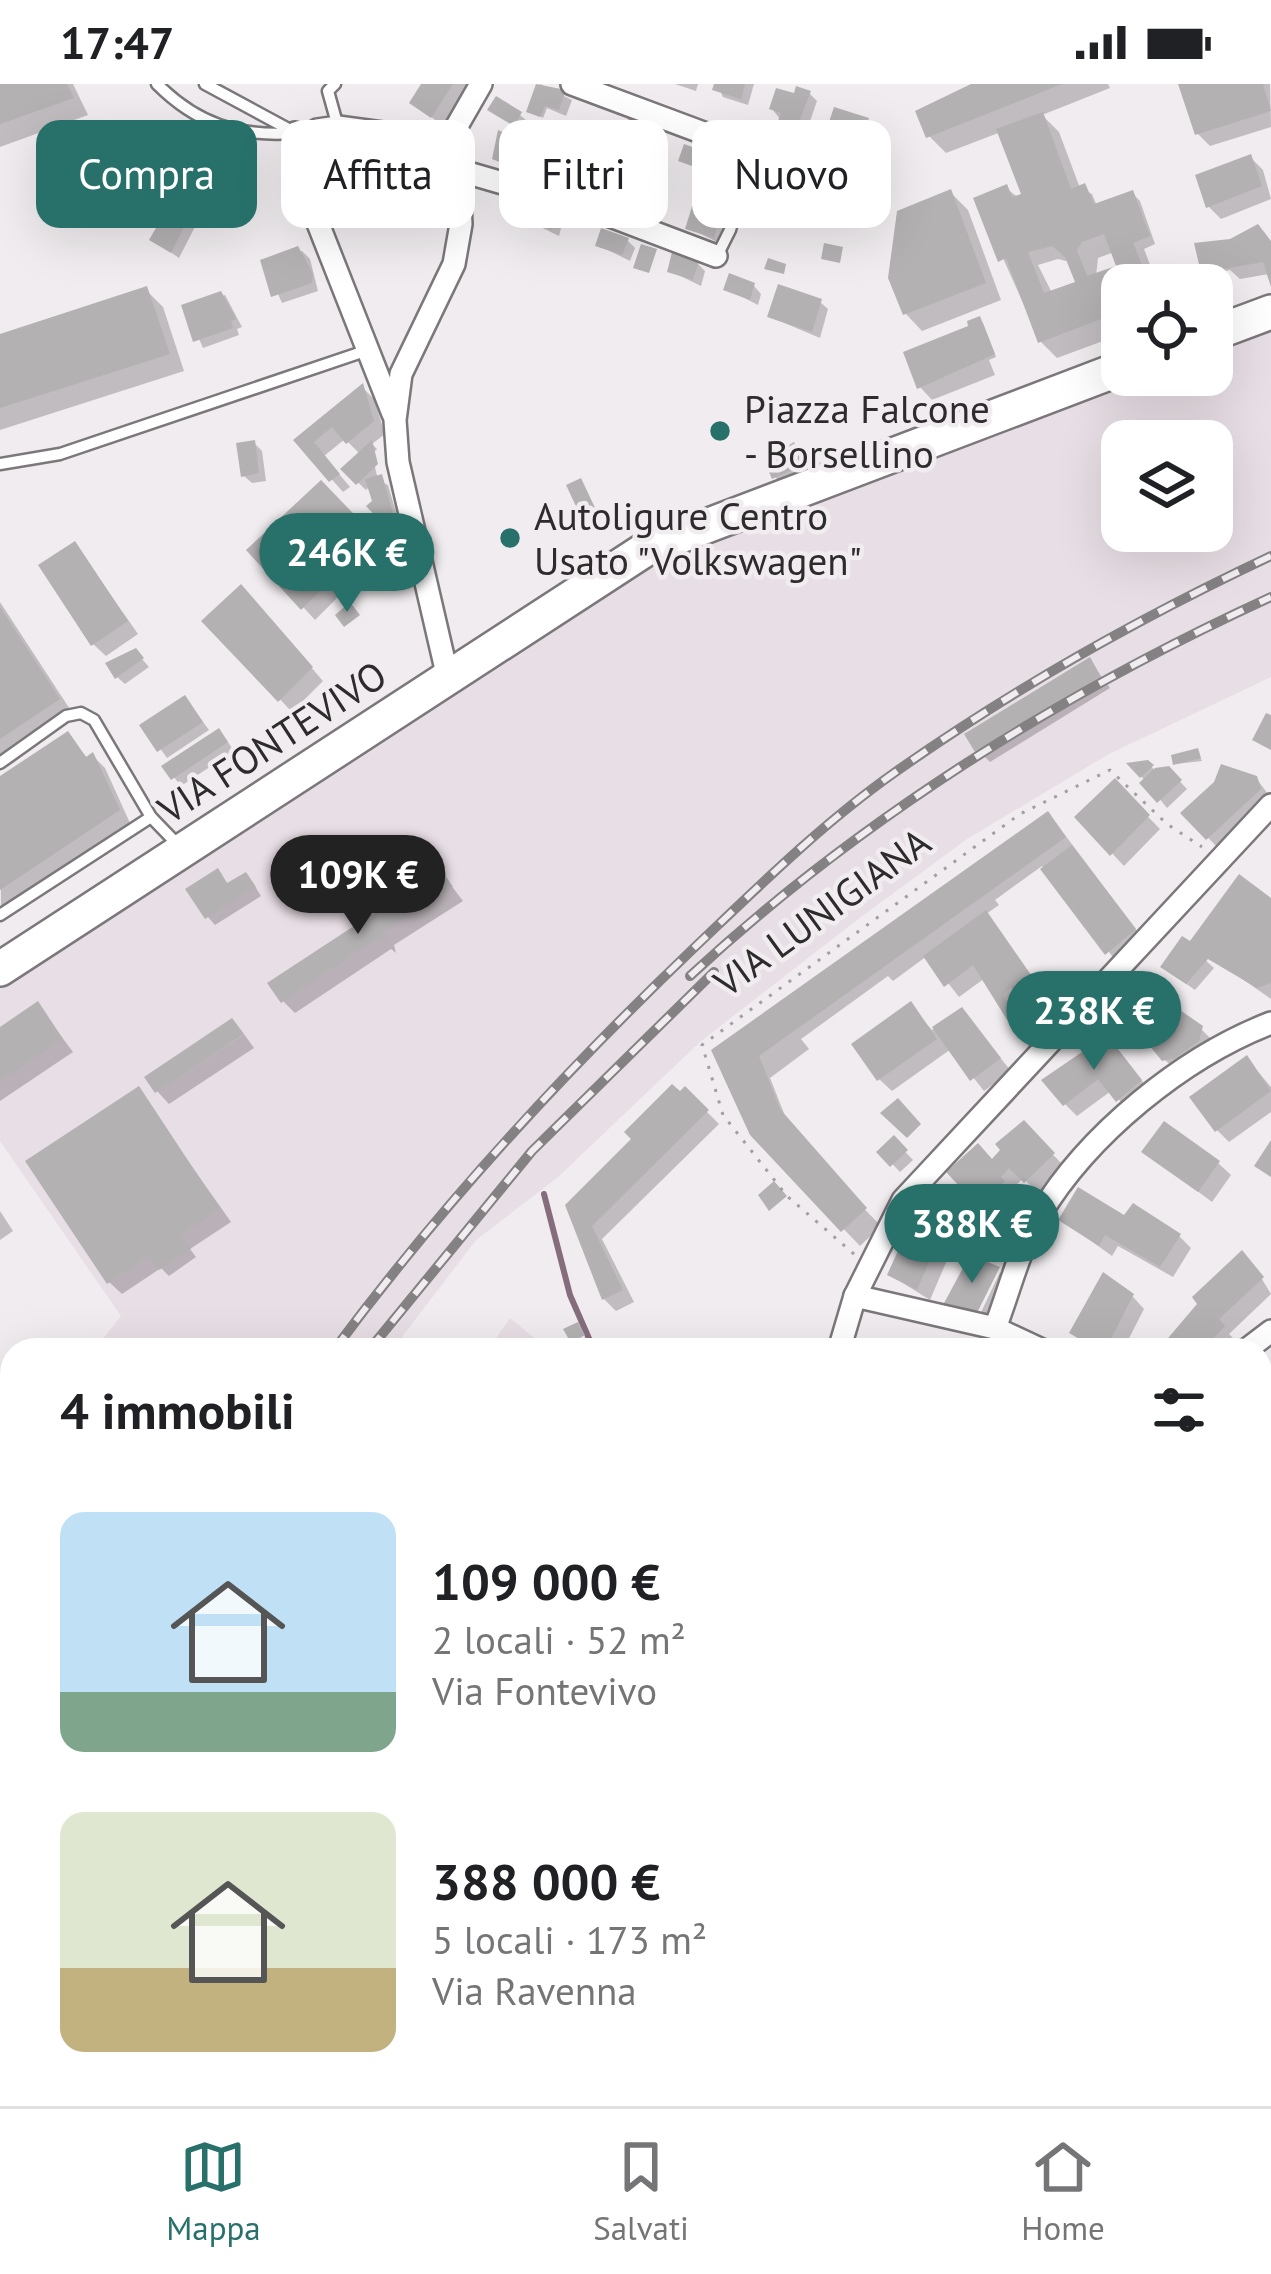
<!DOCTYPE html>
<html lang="it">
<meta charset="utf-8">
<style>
body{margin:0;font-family:"PT Sans",sans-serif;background:#f2f2f2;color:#202124;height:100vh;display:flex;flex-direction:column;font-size:45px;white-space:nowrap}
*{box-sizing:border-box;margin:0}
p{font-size:39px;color:#757577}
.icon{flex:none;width:66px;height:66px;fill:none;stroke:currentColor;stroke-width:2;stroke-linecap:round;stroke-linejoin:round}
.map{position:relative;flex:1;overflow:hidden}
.panel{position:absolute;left:0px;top:1254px;width:1272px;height:768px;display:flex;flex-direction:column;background:#fff;border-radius:36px 36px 0 0;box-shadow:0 12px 48px #0002}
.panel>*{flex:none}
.top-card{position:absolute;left:36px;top:36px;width:1200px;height:108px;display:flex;gap:24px}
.fabs{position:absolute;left:1101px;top:180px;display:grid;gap:24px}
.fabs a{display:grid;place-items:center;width:132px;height:132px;border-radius:24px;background:#fff;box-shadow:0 12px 48px #0002;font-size:60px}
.price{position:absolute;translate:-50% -102px;padding:0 27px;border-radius:42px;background:#28716b;color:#fff;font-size:39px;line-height:78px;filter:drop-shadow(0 3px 6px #0008)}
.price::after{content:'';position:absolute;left:50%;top:72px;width:36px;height:27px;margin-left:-18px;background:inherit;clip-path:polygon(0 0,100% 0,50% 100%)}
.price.active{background:#222;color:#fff}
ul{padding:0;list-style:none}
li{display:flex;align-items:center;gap:36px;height:300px;padding:0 60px}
li span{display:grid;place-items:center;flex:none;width:336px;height:240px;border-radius:24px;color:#555}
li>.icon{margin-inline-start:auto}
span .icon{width:144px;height:144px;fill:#fffc;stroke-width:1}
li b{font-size:51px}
h2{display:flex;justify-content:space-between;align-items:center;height:144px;padding:0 60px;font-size:51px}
.tag{padding:0 42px;border-radius:24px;background:#fff;box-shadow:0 12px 48px #0002;font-size:42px;line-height:108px}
.tag.active{background:#28716b;color:#fff}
.status{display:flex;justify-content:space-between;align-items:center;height:84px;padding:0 60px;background:#fff;direction:ltr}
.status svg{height:33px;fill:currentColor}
.tab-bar{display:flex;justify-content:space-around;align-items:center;height:168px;border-top:3px solid #e0e0e0;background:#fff;font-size:33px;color:#757577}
.tab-bar a{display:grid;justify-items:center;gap:6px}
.tab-bar .active{color:#28716b}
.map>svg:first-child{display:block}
.built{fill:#e8dee5;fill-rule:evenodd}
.shadow{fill:#0003;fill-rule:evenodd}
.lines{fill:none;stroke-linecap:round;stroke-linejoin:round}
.stream{stroke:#866d7e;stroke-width:6}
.building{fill:#b4b1b3;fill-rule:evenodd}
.lane-casing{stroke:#7b777a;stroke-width:15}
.street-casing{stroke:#7b777a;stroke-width:26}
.secondary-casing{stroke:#7b777a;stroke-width:38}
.path{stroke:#a29ea1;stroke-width:3;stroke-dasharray:3 9;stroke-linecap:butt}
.lane{stroke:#fff;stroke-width:10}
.street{stroke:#fff;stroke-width:21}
.secondary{stroke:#fff;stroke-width:33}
.rail-casing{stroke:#848183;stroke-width:10}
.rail{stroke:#f0ecef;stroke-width:6;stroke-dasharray:18;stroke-linecap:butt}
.poi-dot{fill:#28716b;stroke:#f0ecef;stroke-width:4.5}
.labels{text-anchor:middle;stroke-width:9;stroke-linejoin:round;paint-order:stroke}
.poi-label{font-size:39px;fill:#2d2b2c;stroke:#f0ecef;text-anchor:start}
.street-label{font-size:39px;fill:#2d2b2c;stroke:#f0ecef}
</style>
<div class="status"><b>17:47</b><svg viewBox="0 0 49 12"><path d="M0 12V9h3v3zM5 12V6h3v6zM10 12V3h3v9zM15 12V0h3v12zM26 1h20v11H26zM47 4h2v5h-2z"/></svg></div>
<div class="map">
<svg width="1271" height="2022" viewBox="0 0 1271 2022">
<rect width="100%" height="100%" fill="#f0ecef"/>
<g class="built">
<path d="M1271,235v358l-162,77 -142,85 -110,81 -157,122 -142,135 -82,63 -84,110h-298l27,-34 -121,-175v-157l651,-428 471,-181h90v-33zM1122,357h90v90h-90z"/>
<path d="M510,1234l39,32h-61z"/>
<path d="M12,1660v111l-12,16v-105z"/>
</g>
<g class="shadow">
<path d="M0,0h73l15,31 -88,32z"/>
<path d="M422,0h51l-28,44 -32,-26z"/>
<path d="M540,0l32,16 -6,16 -19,-8 -4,10 -13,-7z"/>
<path d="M675,0h23l-2,7z"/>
<path d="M717,0h37l-6,21 -25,-8z"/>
<path d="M980,0h128l2,4 -68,27 17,17 21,56 12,6 5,12 35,-13 8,8 15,43 -11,5 14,36h-36v49l-65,24 -17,-17 -63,-141 29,-12 24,19 -29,-75 -55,21 -17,-17zM1114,168l6,16 -24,8 2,-18zM1058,175l12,3 8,21 -26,10 -14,-28z"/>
<path d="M1182,0h88l1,43 -61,19 -12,-12z"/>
<path d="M809,9l8,8 -8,23 -9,4 -16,-4 -12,-15z"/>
<path d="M491,26l29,5 8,7 -5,10z"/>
<path d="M867,37l8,8 -5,17 -40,-19z"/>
<path d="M641,38l8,7 -3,22 -29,-6 -7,-8z"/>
<path d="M580,49v15l10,8 -6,18 -13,-4 -13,-19z"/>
<path d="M499,50l24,14 -9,22 -19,-12z"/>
<path d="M710,72l8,8 -4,13 -32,-17z"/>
<path d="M1251,74l12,12 8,29 -50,20 -13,-13z"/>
<path d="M111,83l50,22 -17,33 -15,-12 13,-25z"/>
<path d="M796,99l8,8 -7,22 -43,-20z"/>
<path d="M951,109l17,17 33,90 -79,31 -16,-17z"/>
<path d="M853,115l8,8 -5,18 -37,-16z"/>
<path d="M561,119l5,6 -7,27 -31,-15 25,-7z"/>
<path d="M721,126l8,8 -8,26 -32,-16z"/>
<path d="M191,128l8,7 -20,39 -26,-18z"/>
<path d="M627,156l8,8 -5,13 -32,-16z"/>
<path d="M1271,158v39l-2,-7 -29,5 -10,-9 -9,2 2,11 -7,1 -13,-13z"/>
<path d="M302,167l8,8 8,32 -36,12 -18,-41z"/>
<path d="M698,180l7,7 -4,15 -31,-15z"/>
<path d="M754,202l7,8 -3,11 -31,-16z"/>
<path d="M146,206l17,17 21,64 -184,59v-92z"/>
<path d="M225,211l17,32 -5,2 2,6 -36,13 -18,-41z"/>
<path d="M820,218l8,7 -8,29 -50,-21z"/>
<path d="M983,239l13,34 -7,3 6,15 -63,25 -12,-13z"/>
<path d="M362,303l12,12 11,35 -13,10 5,5 -5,5 6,26 10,5 12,41 -5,5 -25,-25 5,-3 -5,-17 -4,4 -22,-21 16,-15 -15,-15 -21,17 26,31 -7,5 -46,-52z"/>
<path d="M254,359l8,8 4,30 -14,2 -8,-7z"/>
<path d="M794,361l16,28 -27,12 -8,-8z"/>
<path d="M580,398l21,36 -10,5 -8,-8z"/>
<path d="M320,400l65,66 -70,70 -64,-70z"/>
<path d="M75,460l63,90 -32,22 -13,-12z"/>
<path d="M253,516l70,81 -31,31 -86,-91z"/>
<path d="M0,518l75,115 -70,46 -5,-5z"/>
<path d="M135,567l14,16 -24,17 -8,-7z"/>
<path d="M1090,577l20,27 -120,74 -12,-12z"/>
<path d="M192,623l17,23 -42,28 -23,-32z"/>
<path d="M68,651l20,24 5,-3 12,12 25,55 -129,87 -1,-130z"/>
<path d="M226,655l8,12 -53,35 -15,-19z"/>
<path d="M1197,667l5,10 -26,3z"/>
<path d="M1147,679l9,8 12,-2 19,20 -20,19 -35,-43z"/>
<path d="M1256,694l15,20 -51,52 -36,-37z"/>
<path d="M1115,699l45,46 -36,37 -46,-49z"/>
<path d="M1056,739l90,120 -27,22 -77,-99 -47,34 4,5 -13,9 62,85 -5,4 13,20 -7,7 -26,-31 -9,9 10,25 -39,-55 -26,19 -32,-41 -34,25 -5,-5 -87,63 8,10 -39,29 23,58 88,90 -21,20 -107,-112 -39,-83z"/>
<path d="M218,788l11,13 24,-2 8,13 -46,29 -7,-8z"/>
<path d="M441,788l22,29 -69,44 2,8 -5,-4 -96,64 -12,-12z"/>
<path d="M1271,817v98l-60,-42z"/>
<path d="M1183,856l31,28 -19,22 -23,-16z"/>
<path d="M38,921l35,47 -73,49v-71z"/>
<path d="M910,921l22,25 30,-19 49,60 -27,20 -33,-42 -59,42 -13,-12z"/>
<path d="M1201,945l13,13 -37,29 -13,-12z"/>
<path d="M244,950l10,14 -85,56 -12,-13z"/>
<path d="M1119,967l33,43 -22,18 -19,-21 -34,25 -12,-12z"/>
<path d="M1247,975l24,28v25l-42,30 -12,-12z"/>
<path d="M138,1006l93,132 -41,27 6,8 -27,19 -8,-8 -39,26 -13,-12z"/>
<path d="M685,1006l34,34 -117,115 32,63 -18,9 -12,-12 -35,-94z"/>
<path d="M1023,1040l42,43 -27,26 -15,-15 -12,13 4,4 -22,21 -42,-44 42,-10z"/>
<path d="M894,1056l19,20 -13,12 -19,-20z"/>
<path d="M1145,1068l73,11 13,12 -19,27z"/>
<path d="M0,1127l13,20 -13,9z"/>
<path d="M948,1131l-2,14 10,10 -26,61 -40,-25z"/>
<path d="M1125,1135l54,17 12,12 -18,29 -55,-31 -6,10 -50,-36z"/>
<path d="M1254,1182l17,28 -42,40 6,6 -8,10h-65z"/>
<path d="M1000,1188l10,10 -22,46 -12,-5z"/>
<path d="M1105,1192l19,11 20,22 -21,41h-30l-21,-17z"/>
<rect x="1260" y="1338" width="11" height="134"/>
<path d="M1260,1638l11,1v51l-11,-2z"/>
<path d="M1260,1766l11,1v97l-11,-1z"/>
<path d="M0,1991l12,19 13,2 -7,10h-18z"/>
<path d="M55,2010h46l-8,12h-42z"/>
<path d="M511,2010h47l-9,12h-24z"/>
<path d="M798,2010h116l-7,12h-103z"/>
<path d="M1164,2010h48l-2,12h-48z"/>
</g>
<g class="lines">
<path class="stream" d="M544,1110l26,101 24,55"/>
</g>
<g class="building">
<path d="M0,0h67l7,14 -74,26z"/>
<path d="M421,0h32l-22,34 -22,-15z"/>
<path d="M536,0l30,6 -7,20 -14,-4 -5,11 -14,-5z"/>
<path d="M714,0h31l-4,15 -29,-9z"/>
<path d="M971,0h91l-136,54 -11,-27z"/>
<path d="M1178,0h85l8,27 -76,24z"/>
<path d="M796,2l15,5 -14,36 -19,-6 3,-8 -12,-4 7,-21 18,5z"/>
<path d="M496,12l26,16 -8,14 -27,-16z"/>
<path d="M834,23l35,11 -7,23 -35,-13z"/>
<path d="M1043,28l28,77 14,-6 9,21 39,-14 17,46 -17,7 17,42h-28v26l-84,32 -32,-85 -8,4 -25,-64 34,-14 5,13 9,-3 -25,-65zM1104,150l12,32 -29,10 -10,-26 5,-8zM1052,162l13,11 10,25 -31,11 -16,-41z"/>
<path d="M630,31l13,4 -4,13 9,3 -5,15 -37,-12 7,-18 13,4z"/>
<path d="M572,44l10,3 -4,13 6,2 -8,22 -16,-5 3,-8 -8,-3 6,-16 7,4z"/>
<path d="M498,46l19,8 -10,27 -15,-6z"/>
<path d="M684,60l28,10 -6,17 -28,-10z"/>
<path d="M1251,70l11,32 -56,22 -11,-33z"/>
<path d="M111,75l45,20 -20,38 -11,-6 16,-29 -34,-15z"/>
<path d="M759,84l39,13 -8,26 -39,-13z"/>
<path d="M824,102l31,11 -7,22 -32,-10z"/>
<path d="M951,105l35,94 -83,32 -15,-37 9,-67z"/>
<path d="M174,113l19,12 -22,44 -22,-13z"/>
<path d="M694,116l29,7 -9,31 -29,-9z"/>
<path d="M532,119l26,7 -6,20 -27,-8z"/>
<path d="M1258,140l13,17v46l-8,-25 -62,11 -7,-30 36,-4z"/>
<path d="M601,144l28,10 -7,17 -27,-9z"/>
<path d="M824,159l19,4 -3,16 -19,-4z"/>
<path d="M641,160l16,5 -8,24 -16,-5z"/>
<path d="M298,162l15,28 -1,9 -41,14 -11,-37z"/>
<path d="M672,168l27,9 -6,19 -26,-8z"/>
<path d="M768,174l18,6 -2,10 -20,-5z"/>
<path d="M729,189l26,10 -5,17 -27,-10z"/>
<path d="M778,200l44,15 -10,33 -45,-15z"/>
<path d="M147,202l23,68 -170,54v-74z"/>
<path d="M221,207l15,28 -5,2 2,7 -40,14 -12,-37z"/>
<path d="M980,232l15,38 -78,35 -14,-37 65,-26 -1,-5z"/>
<path d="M363,299l11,38 -28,23 -14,-17 -18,15 26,32 -11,8 -36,-42z"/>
<path d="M255,356l4,33 -18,4 -5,-34z"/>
<path d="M372,356l6,24 -22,21 -16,-16z"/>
<path d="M794,358l10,23 -32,14 -8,-19z"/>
<path d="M382,390l12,43 -9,9 -19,-20 6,-5 -7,-22z"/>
<path d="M581,394l15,32 -15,7 -15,-32z"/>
<path d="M321,396l54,56 -74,74 -55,-60z"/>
<path d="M75,457l53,80 -37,25 -53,-81z"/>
<path d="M241,500l72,83 -35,35 -77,-81z"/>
<path d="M350,518l10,13 -16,12 -9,-12z"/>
<path d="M0,523l60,92 -60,40z"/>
<path d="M136,564l8,10 -29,21 -10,-16z"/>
<path d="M1090,573l10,18 -125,77 -11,-18z"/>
<path d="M185,611l18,27 -46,30 -18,-27z"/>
<path d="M1266,629l5,2v35l-19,-10z"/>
<path d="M219,644l9,14 -57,38 -10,-14z"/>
<path d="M68,647l18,26 7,-5 27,58 -120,80v-114z"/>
<path d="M1198,664l3,10 -28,7 -2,-10z"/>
<path d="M1148,676l6,5 -14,13 -14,-15z"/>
<path d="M1221,680l36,12 4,13 -55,51 -26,-27 34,-31z"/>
<path d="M1169,682l13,14 -25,23 -18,-20 16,-15z"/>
<path d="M1115,694l35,37 -40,41 -36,-39z"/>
<path d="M1048,727l18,26 -307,219 21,53 87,99 -26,24 -91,-97 -39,-85z"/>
<path d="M1072,761l64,84 -31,26 -65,-86z"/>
<path d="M218,784l9,15 19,-11 10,15 -51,32 -20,-30z"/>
<path d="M441,785l12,18 -69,45 3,6 -6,4 -3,-4 -97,65 -14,-20z"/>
<path d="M1239,790l32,24v85l-14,5 -49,-29 -22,25 -26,-17 22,-31 8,5z"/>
<path d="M986,826l52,75 -6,4 14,20 -11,11 -24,-33 -8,8 13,24 -7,4 -36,-58 -29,22 -21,-31z"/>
<path d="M1148,904l55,38 -4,15 -24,17 -13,3 -35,-43z"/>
<path d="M38,917l25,38 -63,42v-54z"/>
<path d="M911,917l26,38 -60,42 -26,-37z"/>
<path d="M962,923l39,51 -31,23 -38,-54z"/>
<path d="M232,934l12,16 -89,59 -11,-16z"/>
<path d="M1107,951l35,45 -26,22 -18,-23 -35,27 -22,-26z"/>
<path d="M1247,971l24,36 -56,41 -26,-35z"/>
<path d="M672,1000l8,7 5,-5 24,24 -117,116 31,64 -21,10 -37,-95 66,-66 -7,-7z"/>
<path d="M139,1002l81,123 -39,26 10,14 -32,21 -10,-14 -42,28 -82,-123z"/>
<path d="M898,1014l23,26 -14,14 -27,-25z"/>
<path d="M1024,1036l31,33 -31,30 -15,-15 -8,9 4,4 -27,25 -32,-34 32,-29 14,16 8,-9 -5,-6z"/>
<path d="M1164,1037l56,40 -22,31 -57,-40z"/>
<path d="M894,1051l14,15 -18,17 -14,-15z"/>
<path d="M1271,1056v37l-17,-11z"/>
<path d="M774,1097l13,15 -18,15 -11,-16z"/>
<path d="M1078,1103l46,28 9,-12 48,31 -21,33 -55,-32 -6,11 -41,-26z"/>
<path d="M922,1114l28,14 -33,78 -30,-15z"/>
<path d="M1242,1166l22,27 -45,42 6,7 -22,24h-45l39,-46 -5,-7z"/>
<path d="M970,1171l30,12 -25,50 -32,-12z"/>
<path d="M1103,1188l31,22 -29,56h-7l-29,-17z"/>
<path d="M578,1238l7,13 -14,8 -8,-14z"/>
<path d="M945,1257l19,4 -1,5h-20z"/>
<path d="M1260,1333l11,1 -3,128 -8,-1z"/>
<path d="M1260,1634l11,2v45l-11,-1z"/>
<path d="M1260,1763l11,1v50l-11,-2z"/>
<path d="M1260,1814l10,2 -8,39 -2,-1z"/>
<path d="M0,1987l12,9 2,14 -8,12h-6z"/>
<path d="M51,2010h38l-9,12h-32z"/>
<path d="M289,2010h53l8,12h-52z"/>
<path d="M387,2010h50l10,12h-50z"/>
<path d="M507,2010h38l-8,12h-14z"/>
<path d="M595,2010h5l16,12h-30z"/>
<path d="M643,2010h56l14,12h-55z"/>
<path d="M794,2010h101l-6,12h-83l-14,-8z"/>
<path d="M1161,2010h38l-2,12h-38z"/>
</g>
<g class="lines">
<g class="lane-casing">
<g id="lane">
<path d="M157,0c40,40 80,53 138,49"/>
<path d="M205,0l87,47"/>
<path d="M335,0l-7,7 10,36"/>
<path d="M717,172l13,-26 23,-78"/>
<path d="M0,380l60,-10 308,-104"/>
<path d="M0,679l66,-47 15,-3 13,7 57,97 30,31"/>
<path d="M0,831l151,-98"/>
</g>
</g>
<g class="street-casing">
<g id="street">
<path d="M572,0l228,85"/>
<path d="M317,46l21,-3 81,11 23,14 17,33 2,39 -7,40 -53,110 -6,46 3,42 50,216"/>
<path d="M295,49l13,65 85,216"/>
<path d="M442,68l39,-68"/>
<path d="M451,84l141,41 124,47"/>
<path d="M855,1212l140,32 47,22"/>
<path d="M995,1244c14,-36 24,-79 44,-112 49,-82 144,-159 232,-193"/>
<path d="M839,1266l16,-54 48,-96 368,-395"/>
<path d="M1246,1266l25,-19"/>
<path d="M1260,1483v22"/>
<path d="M1260,1571l11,13"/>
<path d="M0,1626l12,16"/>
<path d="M1260,1738l11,2"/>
<path d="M0,1919l12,-16"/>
<path d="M274,2010l9,12"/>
<path d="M709,2010l16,12"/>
<path d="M555,2022l11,-12"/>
<path d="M974,2022l4,-12"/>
<path d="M1271,2022v-2"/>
</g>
</g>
<g class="secondary-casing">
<g id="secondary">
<path d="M1212,250l59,-22"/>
<path d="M0,885l646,-420 476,-181"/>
</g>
</g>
<g class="path">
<path d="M854,1170l-67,-58 -64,-81 -21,-70 318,-231 90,-44 57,54 35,23"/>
<path d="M129,2010l7,12"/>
</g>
<use href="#lane" class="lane"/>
<use href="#street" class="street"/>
<use href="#secondary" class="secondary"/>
<g class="rail-casing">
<g id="rail">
<path d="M690,892c168,-156 373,-284 581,-379"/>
<path d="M334,1266c109,-147 230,-278 362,-404 63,-60 127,-123 198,-173 119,-84 245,-155 377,-217"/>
<path d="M369,1266l163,-199 182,-179"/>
<path d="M0,1718l12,-18"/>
<path d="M0,1768l12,-16"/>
</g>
</g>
<use href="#rail" class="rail"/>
</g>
<g class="poi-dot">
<circle cx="720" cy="347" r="12"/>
<circle cx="510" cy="454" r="12"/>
</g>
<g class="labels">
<g class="poi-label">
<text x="744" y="339">Piazza Falcone<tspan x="744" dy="45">- Borsellino</tspan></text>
<text x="534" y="446">Autoligure Centro<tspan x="534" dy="45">Usato "Volkswagen"</tspan></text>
</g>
<g class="street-label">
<text transform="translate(272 658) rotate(-33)" y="14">VIA FONTEVIVO</text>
<text transform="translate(822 828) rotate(-36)" y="14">VIA LUNIGIANA</text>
</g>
</g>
</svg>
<div class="fabs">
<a><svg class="icon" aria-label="locate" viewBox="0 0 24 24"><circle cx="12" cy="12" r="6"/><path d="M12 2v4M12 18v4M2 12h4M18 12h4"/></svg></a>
<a><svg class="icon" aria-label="layers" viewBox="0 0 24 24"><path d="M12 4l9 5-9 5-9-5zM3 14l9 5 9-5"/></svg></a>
</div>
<b class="price" style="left:347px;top:531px">246K €</b>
<b class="price active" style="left:358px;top:853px">109K €</b>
<b class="price" style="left:1094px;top:989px">238K €</b>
<b class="price" style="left:972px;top:1202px">388K €</b>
<div class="top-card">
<a class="tag active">Compra</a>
<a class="tag">Affitta</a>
<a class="tag">Filtri</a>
<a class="tag">Nuovo</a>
</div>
<section class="panel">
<h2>4 immobili<svg class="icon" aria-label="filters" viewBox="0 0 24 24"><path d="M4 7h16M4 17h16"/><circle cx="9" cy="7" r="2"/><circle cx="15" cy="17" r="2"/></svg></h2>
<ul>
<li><span style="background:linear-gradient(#bfe0f5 75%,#7fa58c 0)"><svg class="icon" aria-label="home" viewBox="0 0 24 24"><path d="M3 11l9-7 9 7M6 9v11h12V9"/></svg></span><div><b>109 000 €</b><p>2 locali · 52 m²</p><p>Via Fontevivo</p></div></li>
<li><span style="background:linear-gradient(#dfe7d0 65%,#c2b280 0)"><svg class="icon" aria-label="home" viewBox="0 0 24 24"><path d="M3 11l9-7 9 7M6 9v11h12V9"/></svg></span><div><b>388 000 €</b><p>5 locali · 173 m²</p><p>Via Ravenna</p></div></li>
</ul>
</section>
</div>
<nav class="tab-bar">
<a class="active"><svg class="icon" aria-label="map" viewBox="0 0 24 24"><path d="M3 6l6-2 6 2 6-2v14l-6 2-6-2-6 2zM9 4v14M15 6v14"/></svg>Mappa</a>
<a><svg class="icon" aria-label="saved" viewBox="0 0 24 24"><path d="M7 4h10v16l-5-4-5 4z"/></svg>Salvati</a>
<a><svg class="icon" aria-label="home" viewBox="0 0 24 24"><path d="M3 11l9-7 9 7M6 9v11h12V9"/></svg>Home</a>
</nav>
